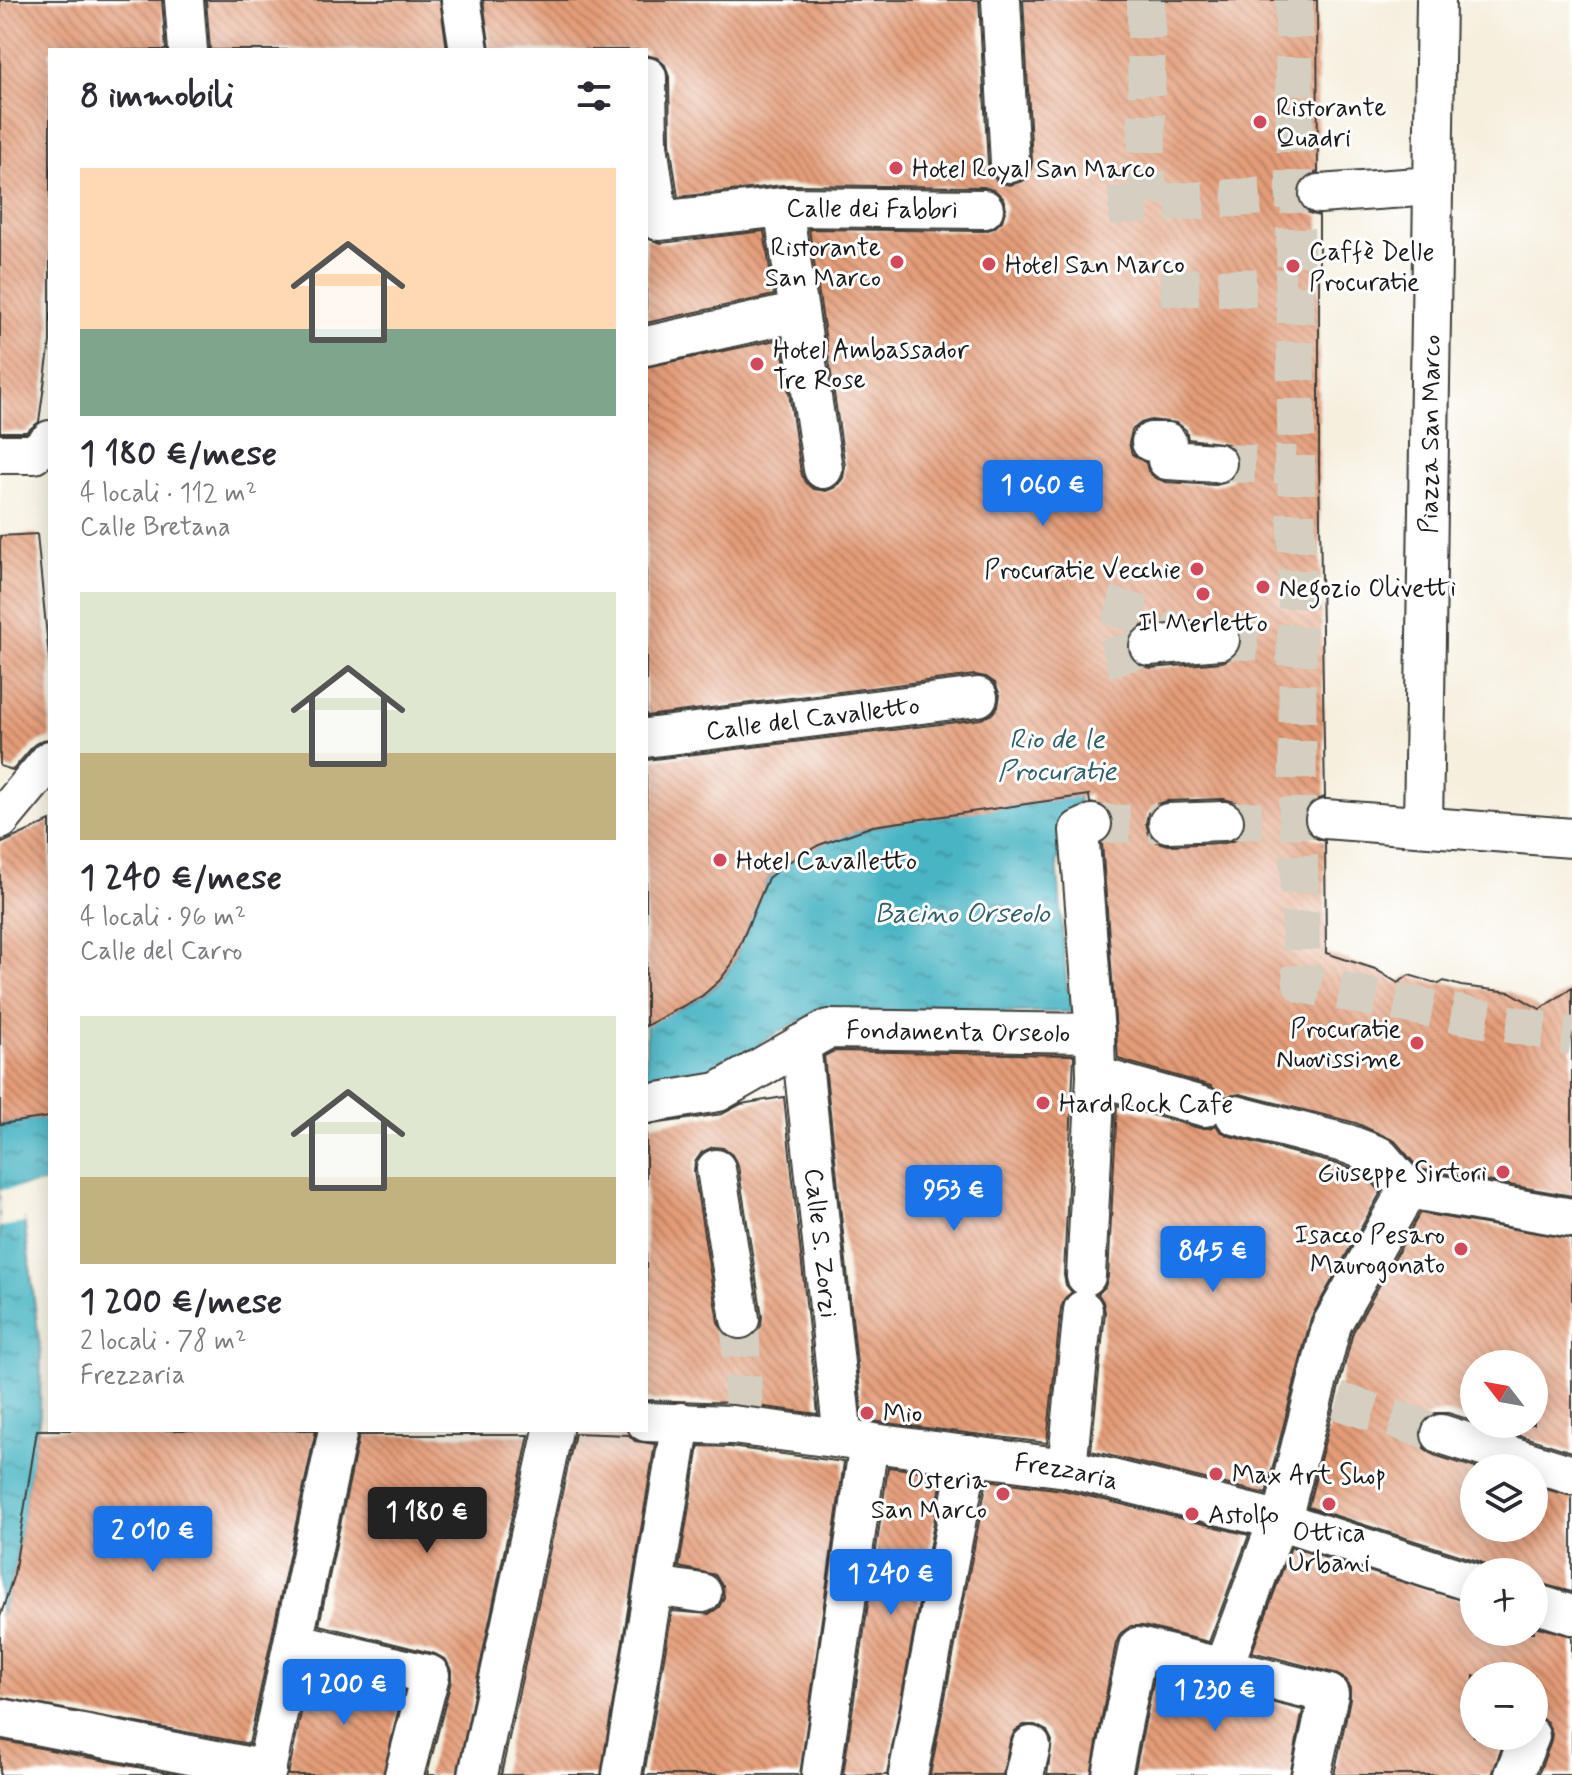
<!DOCTYPE html>
<html lang="it">
<meta charset="utf-8">
<style>
body{margin:0;font-family:Mynerve,sans-serif;background:#f7f7f7;color:#2b2b33;height:100vh;display:flex;flex-direction:column;font-size:30px;white-space:nowrap}
*{box-sizing:border-box;margin:0}
p{font-size:26px;color:#7c7c81}
.icon{flex:none;width:44px;height:44px;fill:none;stroke:currentColor;stroke-width:2;stroke-linecap:round;stroke-linejoin:round}
.map{position:relative;flex:1;overflow:hidden}
.details{position:absolute;left:48px;top:48px;width:600px;height:1384px;display:flex;flex-direction:column;background:#fff;border-radius:0px;box-shadow:0 4px 20px #0003}
.details>*{flex:none}
.needle{width:52px;rotate:301deg}
.fabs{position:absolute;left:1460px;top:1350px;display:grid;gap:16px}
.fabs a{display:grid;place-items:center;width:88px;height:88px;border-radius:50%;background:#fff;box-shadow:0 4px 20px #0003;font-size:40px}
.price{position:absolute;translate:-50% -68px;padding:0 18px;border-radius:8px;background:#1a73e8;color:#fff;font-size:26px;line-height:52px;filter:drop-shadow(0 2px 4px #0008)}
.price::after{content:'';position:absolute;left:50%;top:48px;width:24px;height:18px;margin-left:-12px;background:inherit;clip-path:polygon(0 0,100% 0,50% 100%)}
.price.on{background:#222;color:#fff}
ul{padding:0;list-style:none}
li{display:grid;align-content:center;gap:16px;height:424px;padding:0 32px}
li span{display:grid;place-items:center;height:248px;border-radius:0px;color:#555}
li>.icon{margin-inline-start:auto}
span .icon{width:144px;height:144px;fill:#fffc;stroke-width:1}
li b{font-size:34px}
h2{display:flex;justify-content:space-between;align-items:center;height:96px;padding:0 32px;font-size:34px}
.map>svg:first-child{display:block}
.water{fill:url(#water-ripples);stroke:#326870;stroke-width:2}
.pier{fill:#f5efde}
.building{fill:url(#building-back-hatch);fill-rule:evenodd}
.lines{fill:none;stroke-linecap:round;stroke-linejoin:round}
.pedestrian-tunnel{stroke:#d4cfc1;stroke-width:38;stroke-dasharray:38 19;stroke-linecap:butt}
.pedestrian-casing{stroke:#3d3c39;stroke-width:42}
.pedestrian{stroke:#fff;stroke-width:38}
.poi-dot{fill:#d1495b;stroke:#fff;stroke-width:3}
.labels{text-anchor:middle;stroke-width:6;stroke-linejoin:round;paint-order:stroke}
.poi-label{font-size:26px;fill:#1c1c1c;stroke:#fff;text-anchor:start}
.street-label{font-size:26px;fill:#1c1c1c;stroke:#fff}
.water-label{font-size:28px;font-style:italic;fill:#306168;stroke:#fff}
</style>
<div class="map">
<svg width="1572" height="1775" viewBox="0 0 1572 1775">
<defs>
<pattern id="water-ripples" width="26" height="14" patternUnits="userSpaceOnUse" patternTransform="scale(2)"><rect width="26" height="14" fill="#48b5c4"/><path d="M2 4q2-2 4 0t4 0M15 11q2-2 4 0t4 0" fill="none" stroke="#3b929e"/></pattern>
<pattern id="building-back-hatch" width="6" height="6" patternUnits="userSpaceOnUse" patternTransform="scale(2)"><rect width="6" height="6" fill="#e49c78"/><path d="M-1 5l2 2M0 0l6 6M5-1l2 2" fill="none" stroke="#b87e62"/></pattern>
</defs>
<rect width="100%" height="100%" fill="#fff"/>
<filter id="ink" filterUnits="userSpaceOnUse"><feTurbulence type="fractalNoise" baseFrequency=".0125" numOctaves="2"/><feDisplacementMap in="SourceGraphic" scale="16" xChannelSelector="R" yChannelSelector="G"/><feConvolveMatrix kernelMatrix="1 2 1 2 8 2 1 2 1" color-interpolation-filters="sRGB"/></filter>
<filter id="wash" filterUnits="userSpaceOnUse"><feTurbulence type="fractalNoise" baseFrequency=".006" numOctaves="4" result="noise"/><feDisplacementMap in="SourceGraphic" scale="32" xChannelSelector="R" yChannelSelector="G"/><feGaussianBlur stdDeviation="1.8" result="paint"/><feColorMatrix in="noise" values="0 0 0 0 0 0 0 0 0 0 0 0 0 0 0 0 0 1.4 0 .05"/><feComposite in="paint" operator="in"/></filter>
<g filter="url(#wash)">
<rect width="100%" height="100%" fill="#f5efde"/>
<g class="water">
<path d="M1017,0h48l14,802 -8,14 -5,42 -9,1 10,130h9l3,23h-252l-21,5 -47,26 6,9 -38,12 -25,13 -56,10v-69c32,-6 69,-22 85,-53 9,-18 15,-38 23,-56 5,-10 9,-25 17,-33 55,-56 184,-62 260,-73z"/>
<path d="M50,1116v67l-30,4 21,168 -1,59 -26,160 -14,43v-493z"/>
</g>
<path class="pier" d="M50,1183v4l-26,3 4,26 -4,1 1,6 -25,4v-37z"/>
<g id="blocks">
<g class="building">
<path d="M0,0h162l4,50h-116v292l-11,80 -13,10h-26z"/>
<path d="M206,0h234l7,50h-237z"/>
<path d="M483,0h496l9,164 4,12 9,7 9,2 13,-4 7,-9 2,-10 -9,-162h294l1,172 -12,4 -6,8 -3,11 4,12 8,6 10,3v249l6,332 -10,3 -8,6 -4,12 3,11 6,8 13,4 1,112 49,16 23,14 11,-8 30,9 5,-3 17,5 49,6 30,17 32,-21v208l-153,-27 -24,-28 -39,-18 -116,-29 -16,3 -13,-11 -93,-27 -16,-216 8,-7 4,-11 -2,-11 -8,-8 -14,-3 -1,-8 -216,31 -54,19 -32,18 -19,15 -36,86 -13,17 -17,15 -56,30v-266l335,-41 11,-5 6,-8 2,-11 -5,-12 -9,-6 -11,-2 -329,41v-349l135,-28 20,134 4,9 9,7 12,2 10,-4 7,-9 2,-12 -36,-237 175,2 10,-3 8,-7 4,-13 -3,-10 -7,-7 -12,-4 -201,-2 -105,12 -8,-54 -1,-66 -4,-12 -8,-7 -11,-3v-5h-156zM1151,420l26,3 9,7 2,9 40,5 9,10 2,11 -3,9 -9,8 -11,3 -50,-3 -11,-4 -7,-7 -2,-8 -14,-9 -3,-11 3,-13 9,-7zM1218,618l12,3 8,6 4,10 -2,12 -8,9 -10,4 -71,6 -12,-3 -8,-7 -4,-9 2,-12 8,-9 10,-4zM1224,799l11,3 8,8 3,9 -3,13 -8,8 -10,3 -56,2 -12,-3 -8,-8 -3,-11 2,-10 9,-9 10,-3z"/>
<path d="M764,231l10,64 -128,28v-85l15,5z"/>
<path d="M37,534l13,134v71l-8,1 -8,5 -21,25 -13,-4v-230z"/>
<path d="M50,821v296l-50,7v-280z"/>
<path d="M834,1051l240,4 -10,220 2,10 6,7 -7,6 -4,10 -14,135 -184,-23 -39,-364z"/>
<path d="M784,1097l34,317 -83,-11 -89,-3v-275l76,-11 19,-10zM713,1147l10,1 9,7 6,11 24,150 -1,10 -7,10 -11,5 -10,-1 -9,-7 -6,-11 -24,-150 1,-10 7,-10z"/>
<path d="M1117,1105l82,23h11l6,-3 4,6 10,5 111,29 25,10 15,17 -70,126 -45,176 -175,-43 14,-139 -2,-10 -5,-8 7,-7 3,-10z"/>
<path d="M1420,1213l152,26v213l-89,-28h51v-60h-60v57l-26,-8h-13l-9,5 -6,10 -1,10 5,10 10,7 42,13 -2,60h60v-42l38,10v96l-38,-10v-10h-42l-11,-10 -173,-55 45,-175z"/>
<path d="M37,1430h279l-67,314 -249,-47v-80l14,-43z"/>
<path d="M575,1433l54,2 6,6 20,3 -54,331h-100z"/>
<path d="M359,1435h170l-72,340h-30l24,-94v-11l-5,-10 -11,-6 -116,-29z"/>
<path d="M699,1446l31,1 114,15 -44,313h-156l28,-164 37,3 10,-7 5,-10 -1,-11 -8,-11 -36,-8z"/>
<path d="M888,1467l55,7 -56,301h-44z"/>
<path d="M987,1480l76,10 186,45 -40,107 -66,-16h-12l-10,7 -5,10 -25,132h-44l5,-34 -5,-10 -12,-6h-11l-9,6 -5,10 -7,34h-73z"/>
<path d="M1291,1547l183,57v28h60v-6l38,10v139h-34l12,-31 2,-10 -5,-12 -13,-7v-39h-60v60h32l-14,39h-158l16,-76v-11l-5,-9 -11,-6 -82,-21z"/>
<path d="M310,1669l93,22 -20,84h-95z"/>
<path d="M1155,1674l148,36 -13,65h-156z"/>
<path d="M0,1740l178,35h-178z"/>
</g>
</g>
</g>
<g filter="url(#ink)">
<use href="#blocks" fill-opacity="0" stroke="#3d3c39" stroke-width="2"/>
<g class="lines">
<g class="pedestrian-tunnel">
<path d="M1146,0l1,204"/>
<path d="M1294,0l4,819 3,132"/>
<path d="M1109,206l203,-13"/>
<path d="M1161,287l134,1"/>
<path d="M1217,463l79,2"/>
<path d="M1107,605l42,12 39,26"/>
<path d="M1220,640l77,3"/>
<path d="M1105,659l44,-13"/>
<path d="M1224,821l95,-2"/>
<path d="M1092,824l76,-1"/>
<path d="M1301,965l1,19 270,52"/>
<path d="M740,1319l4,98"/>
<path d="M1338,1401l103,33"/>
</g>
<g class="pedestrian-casing">
<g id="pedestrian">
<path d="M184,0l4,50"/>
<path d="M461,0l8,50"/>
<path d="M1001,0l9,163"/>
<path d="M647,77l1,68 11,76 124,-14"/>
<path d="M1319,194l114,-8"/>
<path d="M799,312l24,157"/>
<path id="s1" d="M646,346l153,-34 -16,-105 201,2"/>
<path d="M1151,442h16v18l50,3"/>
<path d="M0,454h34l16,-14"/>
<path d="M1149,646l71,-6"/>
<path id="s2" d="M646,738l332,-41"/>
<path d="M1325,819l247,19"/>
<path d="M0,820l50,-60"/>
<path d="M1168,823l56,-2"/>
<path id="s3" d="M1423,826l13,-826"/>
<path id="s4" d="M801,1044l42,395"/>
<path d="M1096,1076l109,31"/>
<path id="s5" d="M646,1104l72,-12 110,-63 267,4"/>
<path d="M1235,1115l113,29 31,12 29,33 164,29"/>
<path d="M716,1169l24,150"/>
<path d="M1086,1276l10,-200 -1,-43 -16,-203 13,-6"/>
<path id="s6" d="M646,1422l86,3 335,43 211,52 196,63"/>
<path d="M1441,1434l131,41"/>
<path d="M1067,1468l16,-158"/>
<path d="M654,1586l48,7"/>
<path d="M1534,1603l38,12"/>
<path d="M294,1642l136,33 -26,100"/>
<path d="M1223,1668l55,-148 8,-16 46,-180 76,-135"/>
<path d="M0,1718l267,52"/>
<path d="M265,1775l73,-345"/>
<path d="M478,1775l75,-345"/>
<path d="M622,1775l59,-353"/>
<path d="M821,1775l48,-333"/>
<path d="M908,1775l61,-320"/>
<path d="M1024,1775l7,-29"/>
<path d="M1112,1775l26,-128 191,47 -18,81"/>
<path d="M1514,1775l16,-39"/>
</g>
</g>
<use href="#pedestrian" class="pedestrian"/>
</g>
</g>
<g class="poi-dot">
<circle cx="1260" cy="122" r="8"/>
<circle cx="896" cy="168" r="8"/>
<circle cx="897" cy="262" r="8"/>
<circle cx="989" cy="264" r="8"/>
<circle cx="1293" cy="266" r="8"/>
<circle cx="757" cy="364" r="8"/>
<circle cx="1197" cy="569" r="8"/>
<circle cx="1263" cy="587" r="8"/>
<circle cx="1203" cy="594" r="8"/>
<circle cx="720" cy="860" r="8"/>
<circle cx="1417" cy="1043" r="8"/>
<circle cx="1043" cy="1103" r="8"/>
<circle cx="1503" cy="1172" r="8"/>
<circle cx="1461" cy="1249" r="8"/>
<circle cx="867" cy="1413" r="8"/>
<circle cx="1216" cy="1474" r="8"/>
<circle cx="1003" cy="1494" r="8"/>
<circle cx="1329" cy="1504" r="8"/>
<circle cx="1192" cy="1514" r="8"/>
</g>
<g class="labels">
<g class="poi-label">
<text x="1276" y="116">Ristorante<tspan x="1276" dy="30">Quadri</tspan></text>
<text x="912" y="177">Hotel Royal San Marco</text>
<text x="881" y="256" text-anchor="end">Ristorante<tspan x="881" dy="30">San Marco</tspan></text>
<text x="1309" y="260">Caffè Delle<tspan x="1309" dy="30">Procuratie</tspan></text>
<text x="1005" y="273">Hotel San Marco</text>
<text x="773" y="358">Hotel Ambassador<tspan x="773" dy="30">Tre Rose</tspan></text>
<text x="1181" y="578" text-anchor="end">Procuratie Vecchie</text>
<text x="1279" y="596">Negozio Olivetti</text>
<text x="1203" y="631" text-anchor="middle">Il Merletto</text>
<text x="736" y="869">Hotel Cavalletto</text>
<text x="1401" y="1037" text-anchor="end">Procuratie<tspan x="1401" dy="30">Nuovissime</tspan></text>
<text x="1059" y="1112">Hard Rock Cafe</text>
<text x="1487" y="1181" text-anchor="end">Giuseppe Sirtori</text>
<text x="1445" y="1243" text-anchor="end">Isacco Pesaro<tspan x="1445" dy="30">Maurogonato</tspan></text>
<text x="883" y="1422">Mio</text>
<text x="1232" y="1483">Max Art Shop</text>
<text x="987" y="1488" text-anchor="end">Osteria<tspan x="987" dy="30">San Marco</tspan></text>
<text x="1208" y="1523">Astolfo</text>
<text x="1329" y="1541" text-anchor="middle">Ottica<tspan x="1329" dy="30">Urbani</tspan></text>
</g>
<g class="street-label">
<text dy="9" stroke="none"><textPath href="#s1" startOffset="352">Calle dei Fabbri</textPath></text>
<text dy="9" stroke="none"><textPath href="#s3" startOffset="392">Piazza San Marco</textPath></text>
<text dy="9" stroke="none"><textPath href="#s2" startOffset="168">Calle del Cavalletto</textPath></text>
<text dy="9" stroke="none"><textPath href="#s5" startOffset="330">Fondamenta Orseolo</textPath></text>
<text dy="9" stroke="none"><textPath href="#s4" startOffset="200">Calle S. Zorzi</textPath></text>
<text dy="9" stroke="none"><textPath href="#s6" startOffset="424">Frezzaria</textPath></text>
</g>
<g class="water-label">
<text x="1057" y="748">Rio de le<tspan x="1057" dy="32">Procuratie</tspan></text>
<text x="962" y="922">Bacino Orseolo</text>
</g>
</g>
</svg>
<div class="fabs">
<a><svg class="needle" viewBox="-14 -14 28 28"><path d="M0-13l5 13h-10z" fill="#e53935"/><path d="M0 13l5-13h-10z" fill="#7c7c81"/></svg></a>
<a><svg class="icon" aria-label="layers" viewBox="0 0 24 24"><path d="M12 4l9 5-9 5-9-5zM3 14l9 5 9-5"/></svg></a>
<a>+</a>
<a>−</a>
</div>
<b class="price" style="left:1043px;top:528px">1 060 €</b>
<b class="price" style="left:954px;top:1233px">953 €</b>
<b class="price" style="left:1213px;top:1294px">845 €</b>
<b class="price on" style="left:427px;top:1555px">1 180 €</b>
<b class="price" style="left:153px;top:1574px">2 010 €</b>
<b class="price" style="left:891px;top:1617px">1 240 €</b>
<b class="price" style="left:344px;top:1727px">1 200 €</b>
<b class="price" style="left:1215px;top:1733px">1 230 €</b>
<section class="details">
<h2>8 immobili<svg class="icon" aria-label="filters" viewBox="0 0 24 24"><path d="M4 7h16M4 17h16"/><circle cx="9" cy="7" r="2"/><circle cx="15" cy="17" r="2"/></svg></h2>
<ul>
<li><span style="background:linear-gradient(#ffd9b3 65%,#7fa58c 0)"><svg class="icon" aria-label="home" viewBox="0 0 24 24"><path d="M3 11l9-7 9 7M6 9v11h12V9"/></svg></span><div><b>1 180 €/mese</b><p>4 locali · 112 m²</p><p>Calle Bretana</p></div></li>
<li><span style="background:linear-gradient(#dfe7d0 65%,#c2b280 0)"><svg class="icon" aria-label="home" viewBox="0 0 24 24"><path d="M3 11l9-7 9 7M6 9v11h12V9"/></svg></span><div><b>1 240 €/mese</b><p>4 locali · 96 m²</p><p>Calle del Carro</p></div></li>
<li><span style="background:linear-gradient(#dfe7d0 65%,#c2b280 0)"><svg class="icon" aria-label="home" viewBox="0 0 24 24"><path d="M3 11l9-7 9 7M6 9v11h12V9"/></svg></span><div><b>1 200 €/mese</b><p>2 locali · 78 m²</p><p>Frezzaria</p></div></li>
</ul>
</section>
</div>
